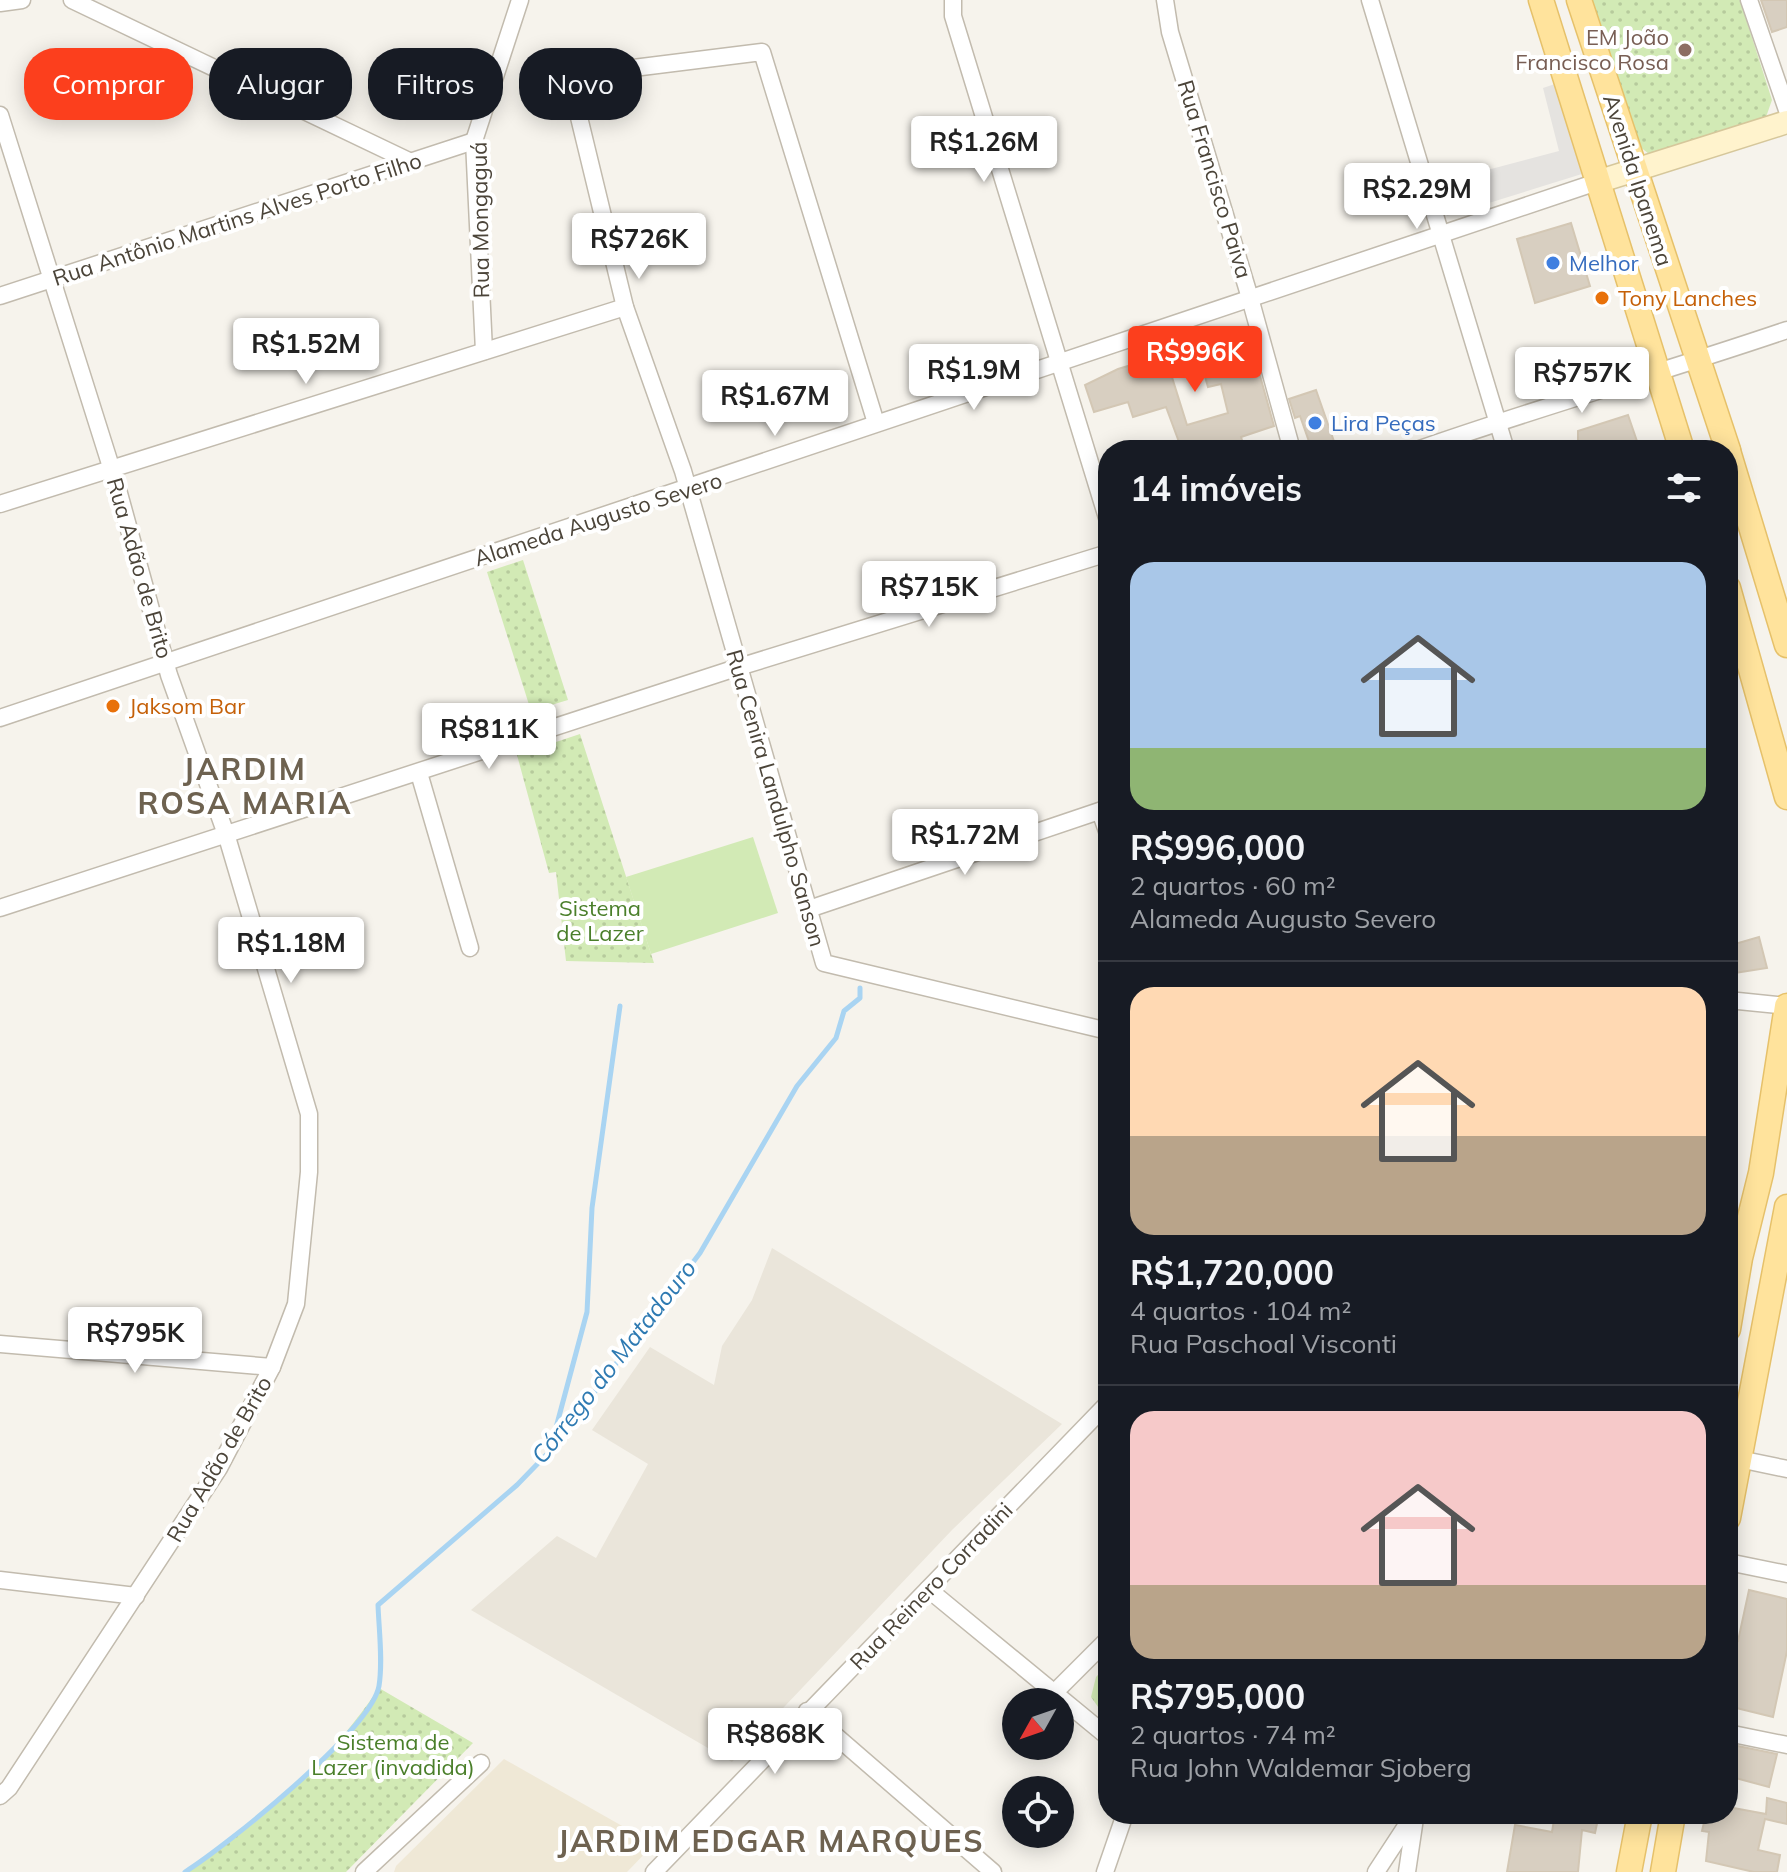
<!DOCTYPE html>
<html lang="pt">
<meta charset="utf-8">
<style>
body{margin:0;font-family:Mulish,sans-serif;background:#20242c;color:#f1f3f6;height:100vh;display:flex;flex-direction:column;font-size:30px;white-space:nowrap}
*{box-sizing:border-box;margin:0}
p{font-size:26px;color:#9ea1a6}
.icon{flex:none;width:44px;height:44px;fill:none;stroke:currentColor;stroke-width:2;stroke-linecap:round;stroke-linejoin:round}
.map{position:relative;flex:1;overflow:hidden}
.drawer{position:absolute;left:1098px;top:440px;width:640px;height:1384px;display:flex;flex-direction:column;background:#171b24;border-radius:32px;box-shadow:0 4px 20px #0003}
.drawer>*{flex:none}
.guide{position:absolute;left:24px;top:48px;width:760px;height:72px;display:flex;gap:16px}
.needle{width:52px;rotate:230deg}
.buttons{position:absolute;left:1002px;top:1688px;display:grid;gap:16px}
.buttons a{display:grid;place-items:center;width:72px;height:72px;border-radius:50%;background:#171b24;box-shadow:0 4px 20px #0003;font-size:40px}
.price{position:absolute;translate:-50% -68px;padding:0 18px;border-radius:8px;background:#fff;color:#222;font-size:26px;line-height:52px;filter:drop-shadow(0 2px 4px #0008)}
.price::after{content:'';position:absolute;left:50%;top:48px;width:24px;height:18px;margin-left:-12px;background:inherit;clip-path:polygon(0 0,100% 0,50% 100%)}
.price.current{background:#fc3f1d;color:#fff}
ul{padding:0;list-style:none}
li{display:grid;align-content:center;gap:16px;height:424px;padding:0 32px}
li+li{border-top:2px solid #363941}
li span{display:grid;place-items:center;height:248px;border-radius:24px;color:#555}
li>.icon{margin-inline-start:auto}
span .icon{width:144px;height:144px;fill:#fffc;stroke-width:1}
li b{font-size:34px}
h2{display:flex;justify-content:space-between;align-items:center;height:96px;padding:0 32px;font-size:34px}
.pill{padding:0 28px;border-radius:32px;background:#171b24;box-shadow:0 4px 20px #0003;font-size:28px;line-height:72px}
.pill.current{background:#fc3f1d;color:#fff}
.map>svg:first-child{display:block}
.residential{fill:#eae5da}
.education{fill:#efe8d6}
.grass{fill:url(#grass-dots)}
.pitch{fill:#d2eab5}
.parking{fill:#e5e3e0}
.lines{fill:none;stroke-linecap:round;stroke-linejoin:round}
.stream{stroke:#a9d4f2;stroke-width:5}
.building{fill:#d8cfc1;stroke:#d3c7b4;stroke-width:2}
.street-casing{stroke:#c2bbae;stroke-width:19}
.secondary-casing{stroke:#d6c79b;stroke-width:25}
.primary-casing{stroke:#e6c16a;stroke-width:27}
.street{stroke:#fff;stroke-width:16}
.secondary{stroke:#fff3cd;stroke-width:22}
.primary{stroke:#ffe39c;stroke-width:24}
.education-dot{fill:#8d6e63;stroke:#fff;stroke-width:3}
.shop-dot{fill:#3f7fe0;stroke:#fff;stroke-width:3}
.food-dot{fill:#e8710a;stroke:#fff;stroke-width:3}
.labels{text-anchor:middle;stroke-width:8;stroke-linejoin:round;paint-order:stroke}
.education-label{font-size:22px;fill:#785e54;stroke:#fff;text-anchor:end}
.street-label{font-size:22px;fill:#4b4439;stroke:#fff}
.shop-label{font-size:22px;fill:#366cbe;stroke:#fff;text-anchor:start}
.food-label{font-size:22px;fill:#c56008;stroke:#fff;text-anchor:start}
.park-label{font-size:22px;fill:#4a7f2a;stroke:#fff}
.water-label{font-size:24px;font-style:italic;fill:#2e7ab2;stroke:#fff}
.district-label{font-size:30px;font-weight:bold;letter-spacing:2px;fill:#6e6250;stroke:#fff}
</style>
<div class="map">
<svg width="1787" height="1872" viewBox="0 0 1787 1872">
<defs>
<pattern id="grass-dots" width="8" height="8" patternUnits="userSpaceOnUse" patternTransform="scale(2)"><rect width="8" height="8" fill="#d2eab5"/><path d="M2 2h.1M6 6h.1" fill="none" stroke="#b6ca9c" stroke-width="1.8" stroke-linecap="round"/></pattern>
</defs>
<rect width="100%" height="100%" fill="#f6f3ec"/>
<path class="residential" d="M772,1248l290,176 -110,106 -220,232 -261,-152 86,-74 39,22 52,-94 -56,-34 58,-83 64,38 8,-39 30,-46z"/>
<path class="education" d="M504,1759l150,85 -27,28h-233l2,-6z"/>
<g class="grass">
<path d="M1589,0h151l32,100 -6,17 -117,37 -10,-8z"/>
<path d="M523,560l45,140 -37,11 -44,-139z"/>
<path d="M580,734l74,229 -88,-2 -10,-89 -7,1 -32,-118z"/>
<path d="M1108,1664v57l-17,-24 5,-20z"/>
<path d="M379,1688l94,55 -127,129h-162c76,-46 145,-110 195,-184z"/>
</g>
<path class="pitch" d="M753,837l25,76 -127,41 -25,-77z"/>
<path class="parking" d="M1558,83l27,90 -138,43 -9,-33 121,-32 -16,-63z"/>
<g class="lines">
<g class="stream">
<path d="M550,1450l37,-138 5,-104 28,-202"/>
<path d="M185,1872c40,-25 186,-142 194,-186 4,-25 0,-55 -1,-81l139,-120 32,-33 151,-199 97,-167 39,-48 8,-27 16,-13v-10"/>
</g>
</g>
<g class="building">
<path d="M1761,0h26v27l-15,5z"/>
<path d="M1571,223l19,63 -55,17 -18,-64z"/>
<path d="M1247,329l27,97 -33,11 4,13h-63l-16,-43 -33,10 -5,-15 -34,10 -9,-27 33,-16 47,-14 22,70 41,-12 -7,-29 -13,3 -12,-42z"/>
<path d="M1316,390l21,60h-25l-12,-34 -5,2 -6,-19z"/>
<path d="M1628,415l12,35h-62v-19z"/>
<path d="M1759,937l8,31 -39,6v-28z"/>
<path d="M1749,1590l38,9v52l-14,66 -45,-11v-52l3,-15 7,2z"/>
<path d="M1728,1744l49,10 -8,33 -41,-11z"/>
<path d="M1767,1798l20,5v21l-22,-5 -7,31 22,5 -3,17h-23l-48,-11 3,-29 -7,-1 4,-17h22v-7l38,7z"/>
<path d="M1555,1814h44l-4,19 -13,-3 -4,42h-71l8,-47 37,7z"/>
</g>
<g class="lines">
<g class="street-casing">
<g id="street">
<path d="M72,0l339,162"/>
<path d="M953,0v16l155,505"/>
<path d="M1165,0l5,32 80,266 42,152"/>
<path d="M1370,0l136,450"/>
<path d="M1749,0l38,110"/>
<path d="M0,3l22,-3"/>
<path d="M0,115l117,371 52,189 58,162 82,277v58l-13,132 -24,63 -53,101 -210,320 -9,8"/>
<path d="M0,296l474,-155"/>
<path d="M484,351l-10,-210 46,-141"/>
<path d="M876,423l-114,-371 -193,24 56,231 58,164 141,492 284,68"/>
<path d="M1417,450c122,-43 247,-78 370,-120"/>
<path d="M0,504l625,-197"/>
<path d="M0,718l1597,-536"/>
<path d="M419,773l51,175"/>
<path d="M1100,811l8,23"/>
<path d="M0,908l739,-241 369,-114"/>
<path d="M809,909l299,-101"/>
<path d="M1728,1000l59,6"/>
<path d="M0,1344l272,23"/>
<path d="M1739,1459l48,10"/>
<path d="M1728,1562l59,12"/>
<path d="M0,1580l136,16"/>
<path d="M928,1589l180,148"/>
<path d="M1054,1693l54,-54"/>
<path d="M807,1711l186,161"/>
<path d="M1728,1733l59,12"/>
<path d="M364,1872l117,-109"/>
<path d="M654,1872l454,-469"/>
<path d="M1105,1872l20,-58"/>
<path d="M1376,1872l38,-58"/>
<path d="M1407,1872l8,-54"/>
</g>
</g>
<g class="secondary-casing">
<path id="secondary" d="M1597,182l190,-60"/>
</g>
<g class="primary-casing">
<g id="primary">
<path d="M1541,0l141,450"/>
<path d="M1579,0l149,450"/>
<path d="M1728,451l59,194"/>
<path d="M1728,588l59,209"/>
<path d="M1728,1329l12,-71 21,-85 26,-167"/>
<path d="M1728,1518l59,-311"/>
<path d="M1629,1872l11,-58"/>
<path d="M1663,1872l10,-58"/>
</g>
</g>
<use href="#street" class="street"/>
<use href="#secondary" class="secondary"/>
<use href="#primary" class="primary"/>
</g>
<circle class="education-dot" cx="1685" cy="50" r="8"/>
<g class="shop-dot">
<circle cx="1553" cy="263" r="8"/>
<circle cx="1315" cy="423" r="8"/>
</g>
<g class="food-dot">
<circle cx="1602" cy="298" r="8"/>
<circle cx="113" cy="706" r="8"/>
</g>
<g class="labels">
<g class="education-label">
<text x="1669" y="45">EM João<tspan x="1669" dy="25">Francisco Rosa</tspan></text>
</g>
<g class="street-label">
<text transform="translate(1215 179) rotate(73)" y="8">Rua Francisco Paiva</text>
<text transform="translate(1638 180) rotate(72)" y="8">Avenida Ipanema</text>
<text transform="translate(237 219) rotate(-18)" y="8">Rua Antônio Martins Alves Porto Filho</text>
<text transform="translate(480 220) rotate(-91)" y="8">Rua Mongaguá</text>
<text transform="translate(598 519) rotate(-18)" y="8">Alameda Augusto Severo</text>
<text transform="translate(140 568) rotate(74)" y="8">Rua Adão de Brito</text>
<text transform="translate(776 798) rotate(74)" y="8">Rua Cenira Landulpho Sanson</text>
<text transform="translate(219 1459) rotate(-60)" y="8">Rua Adão de Brito</text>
<text transform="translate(931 1586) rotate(-46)" y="8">Rua Reinero Corradini</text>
</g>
<g class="shop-label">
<text x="1569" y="271">Melhor</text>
<text x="1331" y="431">Lira Peças</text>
</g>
<g class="food-label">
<text x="1618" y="306">Tony Lanches</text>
<text x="129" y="714">Jaksom Bar</text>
</g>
<g class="park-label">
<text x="600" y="916">Sistema<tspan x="600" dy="25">de Lazer</tspan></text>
<text x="393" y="1750">Sistema de<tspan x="393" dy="25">Lazer (invadida)</tspan></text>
</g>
<g class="water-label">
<text transform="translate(614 1362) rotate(-52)" y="8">Córrego do Matadouro</text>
</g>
<g class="district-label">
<text x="245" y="780">JARDIM<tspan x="245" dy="34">ROSA MARIA</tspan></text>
<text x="771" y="1852">JARDIM EDGAR MARQUES</text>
</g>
</g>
</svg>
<div class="buttons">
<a><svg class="needle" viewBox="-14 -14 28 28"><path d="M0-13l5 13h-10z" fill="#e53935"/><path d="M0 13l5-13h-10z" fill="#9ea1a6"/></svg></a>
<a><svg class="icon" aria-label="locate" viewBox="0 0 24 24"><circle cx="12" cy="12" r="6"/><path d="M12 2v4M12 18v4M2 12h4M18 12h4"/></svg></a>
</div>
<b class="price" style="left:984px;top:184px">R$1.26M</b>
<b class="price" style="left:1417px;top:231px">R$2.29M</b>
<b class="price" style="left:639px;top:281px">R$726K</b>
<b class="price" style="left:306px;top:386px">R$1.52M</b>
<b class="price current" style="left:1195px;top:394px">R$996K</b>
<b class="price" style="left:974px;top:412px">R$1.9M</b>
<b class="price" style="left:1582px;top:415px">R$757K</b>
<b class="price" style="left:775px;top:438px">R$1.67M</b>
<b class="price" style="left:929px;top:629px">R$715K</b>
<b class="price" style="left:489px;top:771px">R$811K</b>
<b class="price" style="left:965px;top:877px">R$1.72M</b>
<b class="price" style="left:291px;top:985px">R$1.18M</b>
<b class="price" style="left:135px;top:1375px">R$795K</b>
<b class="price" style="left:775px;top:1776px">R$868K</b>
<div class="guide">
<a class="pill current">Comprar</a>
<a class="pill">Alugar</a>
<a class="pill">Filtros</a>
<a class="pill">Novo</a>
</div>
<section class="drawer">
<h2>14 imóveis<svg class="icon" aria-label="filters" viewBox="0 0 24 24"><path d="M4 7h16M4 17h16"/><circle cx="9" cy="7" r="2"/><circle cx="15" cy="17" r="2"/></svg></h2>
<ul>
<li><span style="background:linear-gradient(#a9c7e8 75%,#8fb573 0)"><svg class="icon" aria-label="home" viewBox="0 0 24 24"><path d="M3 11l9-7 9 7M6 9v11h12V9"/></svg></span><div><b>R$996,000</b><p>2 quartos · 60 m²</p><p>Alameda Augusto Severo</p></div></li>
<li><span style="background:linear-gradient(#ffd9b3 60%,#b9a48a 0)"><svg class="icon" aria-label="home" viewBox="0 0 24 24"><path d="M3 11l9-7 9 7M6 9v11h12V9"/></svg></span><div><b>R$1,720,000</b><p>4 quartos · 104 m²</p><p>Rua Paschoal Visconti</p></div></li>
<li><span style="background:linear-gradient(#f6c9c9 70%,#b9a48a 0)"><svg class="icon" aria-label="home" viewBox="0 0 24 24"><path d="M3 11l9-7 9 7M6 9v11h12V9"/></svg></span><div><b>R$795,000</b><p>2 quartos · 74 m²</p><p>Rua John Waldemar Sjoberg</p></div></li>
</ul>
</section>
</div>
